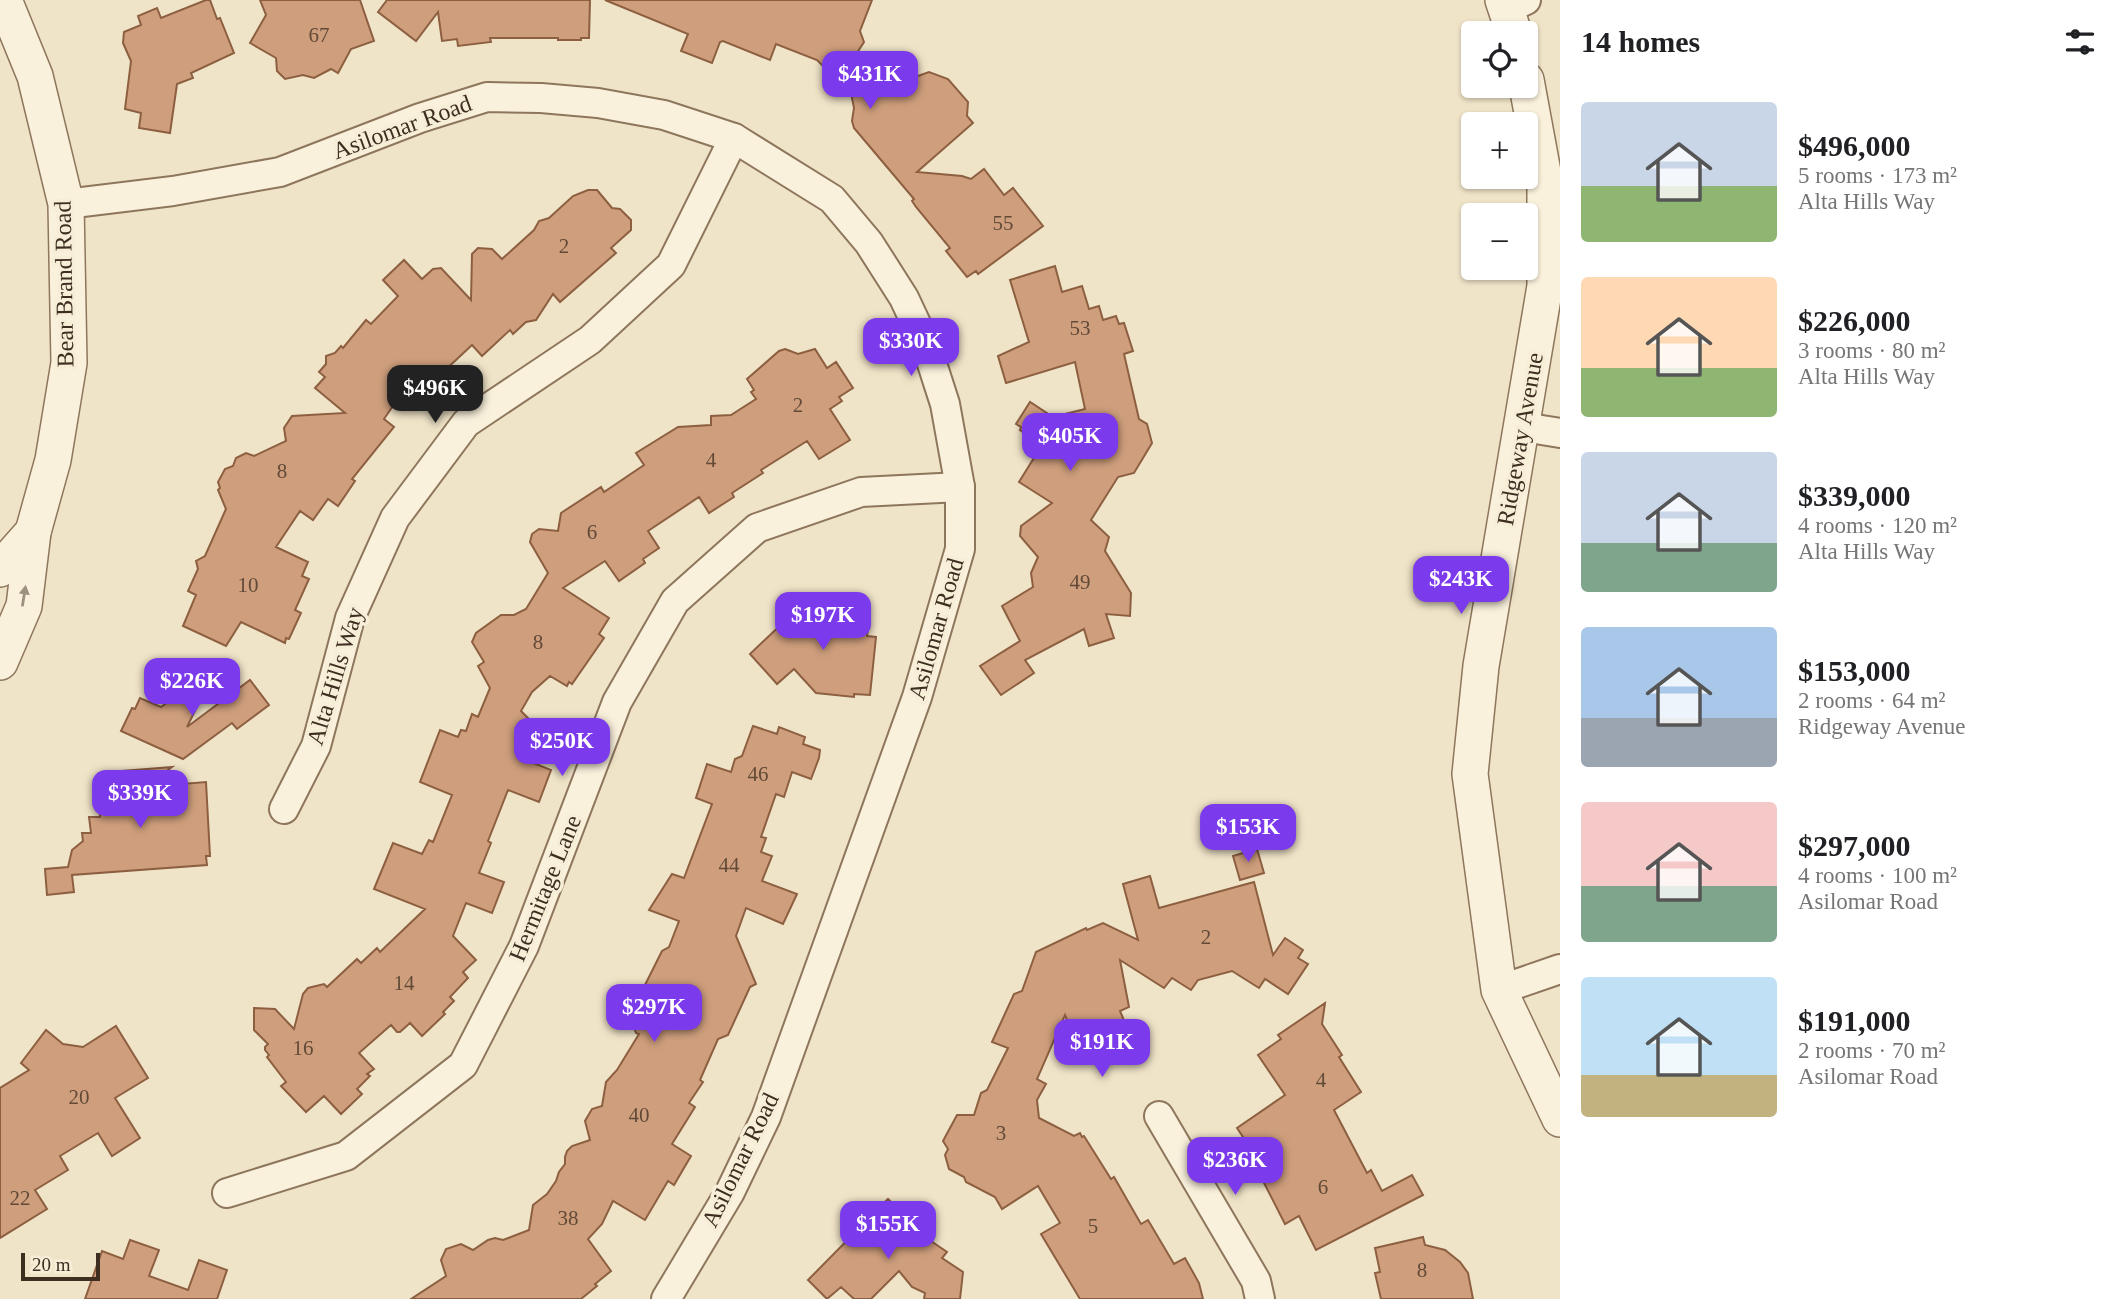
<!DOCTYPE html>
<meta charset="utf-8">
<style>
body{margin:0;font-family:Georgia,serif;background:#f6f6f6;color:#202124;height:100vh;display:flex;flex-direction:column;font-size:26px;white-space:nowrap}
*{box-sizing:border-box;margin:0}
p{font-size:23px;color:#757577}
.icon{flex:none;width:38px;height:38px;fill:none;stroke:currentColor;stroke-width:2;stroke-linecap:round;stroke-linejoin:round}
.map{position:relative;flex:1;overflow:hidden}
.details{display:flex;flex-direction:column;background:#fff;width:560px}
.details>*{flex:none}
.controls{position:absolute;left:1461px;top:21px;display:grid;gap:14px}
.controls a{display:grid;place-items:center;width:77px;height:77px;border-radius:7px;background:#fff;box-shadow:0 2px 5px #0004;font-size:35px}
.scale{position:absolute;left:21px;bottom:18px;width:79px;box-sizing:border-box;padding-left:7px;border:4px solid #3d2e20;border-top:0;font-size:19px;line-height:24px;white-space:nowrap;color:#3d2e20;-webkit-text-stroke:5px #f7eed8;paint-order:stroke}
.price{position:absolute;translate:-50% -60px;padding:0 16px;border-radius:14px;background:#7c3aed;color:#fff;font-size:23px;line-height:46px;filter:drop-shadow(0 2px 4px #0008)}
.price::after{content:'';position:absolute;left:50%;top:42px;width:21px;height:16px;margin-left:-10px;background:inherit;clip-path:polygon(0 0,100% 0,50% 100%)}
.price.current{background:#222;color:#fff}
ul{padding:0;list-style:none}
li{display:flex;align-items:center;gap:21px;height:175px;padding:0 21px}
li span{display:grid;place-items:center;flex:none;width:196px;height:140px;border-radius:7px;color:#555}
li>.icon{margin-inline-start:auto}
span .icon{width:84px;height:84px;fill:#fffc;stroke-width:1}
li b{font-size:30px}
h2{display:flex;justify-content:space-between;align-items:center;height:84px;padding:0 21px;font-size:30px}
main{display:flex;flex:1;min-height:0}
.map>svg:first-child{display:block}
.building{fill:#cf9f7d;stroke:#8d5f41;stroke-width:2}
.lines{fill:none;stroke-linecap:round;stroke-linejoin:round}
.minor-casing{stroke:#8d765c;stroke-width:32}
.tertiary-casing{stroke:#8d765c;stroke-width:38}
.minor{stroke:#faf1dc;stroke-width:28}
.tertiary{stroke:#faf1dc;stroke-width:35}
.oneway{fill:#9c907e}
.labels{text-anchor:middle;stroke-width:7;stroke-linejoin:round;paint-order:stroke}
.number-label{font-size:21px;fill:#624a37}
.street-label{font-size:24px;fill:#3d2e20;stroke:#f7eed8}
</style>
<main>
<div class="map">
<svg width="1560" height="1299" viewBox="0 0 1560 1299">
<rect width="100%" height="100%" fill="#f0e4c8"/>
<g class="building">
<path d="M206,0h4l7,19 3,-1 14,35 -43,20 2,5 -16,6 -7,49 -31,-5 2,-15 -16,-4 6,-48 -8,-18 1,-11 17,-7 -3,-9 19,-8 4,10z"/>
<path d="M260,0h100l14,41 -23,8 -13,24 -7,-4 -17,9 -11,-3 -18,4 -8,-8 -1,-13 -26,-15 16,-28z"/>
<path d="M387,0h203l-1,38h-8v2h-23v-2h-68l1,4 -33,4 -1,-7 -15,2 -4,-29 -22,29 -38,-29z"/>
<path d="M605,0h267l-12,31 4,11 -13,20 19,21 12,-4 15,1 5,-4h16l11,-4 19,7 20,23 -1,14 6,7 -56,49 45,4 9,3 13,-10 20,26 9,-7 30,38 -65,48 -2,-3 -9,6 -21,-26 4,-3 -34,-41 -4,-6 2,-2 -60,-71 -2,-7 2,-13 -3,-15 14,-13 -37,-9 -11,-11 -41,-16 -6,16 -47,-19 -3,1 -8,21 -31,-12 7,-17z"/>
<path d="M597,190l15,18 8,1 11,11v10l-20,18 5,5 -56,49 -7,-8 -17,26 -10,2 -13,12 -3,-4 -28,26 -10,-11 -32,30 -17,21 -15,-12 -24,35 10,8 -42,52 3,2 -17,25 -10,-7 -15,21 -13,-9 -24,36 32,15 -6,14 7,3 -14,31 6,3 -12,26 -3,-1 -1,5 -44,-21 -15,24 -43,-20 13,-31 -8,-4 10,-22 -2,-8 9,-5 21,-47 -8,-19 2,-2 -2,-6 7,-13 8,-3 3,-8 10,-5 8,3 32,-15 -2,-13 8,-12 53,-3 -30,-25 10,-11 -6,-5 7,-8v-8l9,-3 6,-7 2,2 23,-28 5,4 27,-28 -15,-16 21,-20 18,19 11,-10 8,-1 30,32 1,-46 6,-6 14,1 10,10 32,-29 5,-9 10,-3 24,-22 15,-6z"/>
<path d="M1055,266l7,26 20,-6 7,23 10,-3 4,14 13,-4 3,8 5,-1 9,28 -9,3 15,65 8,5 5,19 -18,30 -16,4 -27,43 18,17 -4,14 26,42 -1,23 -24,-2 8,24 -25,8 -5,-17 -59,31 9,13 -33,22 -21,-29 40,-25 -18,-35 31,-19 -2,-14 7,-16 -18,-21 1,-10 31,-23 -33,-21 23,-37 -22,-15 1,-3 -5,-3 14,-22 23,15 32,-8 -10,-47 -69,21 -8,-27 31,-14 -19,-62z"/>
<path d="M785,349l13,5 17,-5 12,19 9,-6 17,26 -14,9 3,4 -12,8 20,31 -31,19 -12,-18 -46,29 2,3 -31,20 2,4 -25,16 -10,-16 -51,34 11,17 -16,11 2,4 -26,18 -14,-20 -42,27 46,30 -10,16 5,4 -32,46 -3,-2 -2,4 -17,-10 -18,16 -11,19 9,9 -1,3 7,11 -10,26 25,10 -12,32 -31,-12 -20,51 3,2 -12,30 25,9 -12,31 -26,-10 -13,33 23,24 -13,12 5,6 -18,19 4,4 -11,11 2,2 -23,22 -12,-13 -10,9h-3l-6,-7 -32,28 15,16 -7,5 3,2 -13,13 5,5 -21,20 -17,-18 -18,16 -25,-26 5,-4 -19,-25 2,-2 -4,-5v-3l3,-3 -14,-14v-22l21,1 19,20 9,-35 5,-6 16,-4 3,3 30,-28 4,4 16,-15 3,4 45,-43 -51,-20 19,-46 29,11 7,-14 4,2 19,-47 -32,-13 20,-52 18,7 3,-7 5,1 6,-17 6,3 12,-29 -12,-22 6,-4 -12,-20 4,-9 25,-18h13l12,-6 22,-36 -18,-31 2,-8 7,-5 19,2 3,-18 40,-26 3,5 40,-27 -8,-12 42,-26 33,-2v-9l20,-1 25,-16 -5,-7 3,-2 -7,-11 32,-28z"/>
<path d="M810,607l60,6 -3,23 9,1 -6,58 -16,-1v3l-38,-4 -22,-24 -17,15 -27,-30 38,-36 5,6z"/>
<path d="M217,666l-30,61 63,-47 19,25 -32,24 -5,-6 -49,36 -62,-28 11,-23 3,1 5,-11 21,9z"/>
<path d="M753,726l24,8 2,-7 26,10 -2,7 17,6 -1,8 -8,21 -19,-7 -8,25 -8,-3 -15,43 5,1 -5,14 11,4 -10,25 35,13 -14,30 -37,-16 -10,28 20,48 -6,3 -22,48 -10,4 -18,41 3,2 -14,21 6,4 -23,37 19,12 -17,29 -6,-4 -23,39 -32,-19 -11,23 -14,15 23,32 -16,13 2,2 -16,13h-170l35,-23 -5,-16 5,-11 15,-5 12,6 15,-10 7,-2 8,2 26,-10 4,-25 14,-11 9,-13 3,-9 6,-8v-7l2,-6 5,-5 18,-6 -5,-19 7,-12 10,-3 4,-24 11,-12 22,-36 -3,-1 -4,-11 13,-37 17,-34 7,-4 10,-26 -30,-11 23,-36 12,4 28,-74 -16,-6 11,-34 24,8 4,-13 7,-3z"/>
<path d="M172,767l-27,20 61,-5 4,74h-4l1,9 -135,10 2,17 -27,3 -2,-26 23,-2 4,-17 11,-9 -1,-8h9l-2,-16h11l-3,-30 26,-3 -1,-13z"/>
<path d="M1257,849l7,24 -24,7 -7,-24z"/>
<path d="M1150,876l9,32 95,-26 19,73 12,-17 18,12 -5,8 10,6 -20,30 -23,-15 -6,9 -27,-17 -34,9 -7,10 -19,-12 -8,10 -44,-28 9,47 -9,4 6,14 -14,6 9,22 -18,8 -10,-21 -15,7 -13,-32 -28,64 9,5 -9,16 2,18 35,18 6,-3 2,4 2,-1 27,43 3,-2 27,47 7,-4 26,44 11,-6 14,25 4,16h-123l-39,-65 19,-11 -22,-37 -36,23 -7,-12 -29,-15 -2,-5 -15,-8 -4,-14 3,-6 -5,-8 14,-26h17l7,-22 6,-3 21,-42 -16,-6 22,-48 8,-3 14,-39 50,-24 1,2 16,-7 35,17 -15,-56z"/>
<path d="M1325,1003l-3,21 20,31 -3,2 22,35 -27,18 33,63 4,-3 11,21 30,-16 11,20 -107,55 -17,-34 -14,8 -24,-47 6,-4 -30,-45 48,-33 -27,-40 23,-16 -3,-4z"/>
<path d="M116,1026l32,52 -33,20 25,40 -28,18 -14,-23 -38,23 8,14 -33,20 12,19 -47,29v-150l29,-18 -8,-7 25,-33 17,14 20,3z"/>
<path d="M888,1199l40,40 19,13 -5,6 21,14 -3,27h-36l1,-6 -13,-6 -13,-16 -28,28h-17l-13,-12 -14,12 -19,-19z"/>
<path d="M1423,1237l2,8 20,5 15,12 8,11 5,26h-92l-6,-26 5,-1 -5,-24z"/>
<path d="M130,1240l29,10 -10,26 39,14 11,-30 28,10 -10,29h-132l17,-48 21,8z"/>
</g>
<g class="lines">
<g class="minor-casing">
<g id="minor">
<path d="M1507,9l19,-9"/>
<path d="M66,204l107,-13 107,-19 140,-54 67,-21 54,1 57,5 66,12 70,23 98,61 37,44 35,55 22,47 19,59 15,83v62l-43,148 -151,420 -36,75 -64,107"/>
<path d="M1523,427l37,6"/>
<path d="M284,809l32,-63 34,-128 45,-100 71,-95 124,-83 81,-75 63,-127"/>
<path d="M1499,990l61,-21"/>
<path d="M1159,1116l97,165 4,18"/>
<path d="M227,1193l119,-37 117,-91 61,-119 93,-244 58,-101 82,-73 104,-36 99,-5"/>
</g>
</g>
<g class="tertiary-casing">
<g id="tertiary">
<path d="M1503,0l11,33"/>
<path d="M1526,80l19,103v103l-64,380 -11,108 29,216 61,129"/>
<path d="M0,569l33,-37"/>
<path d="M0,662l24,-56 9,-74 20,-72 16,-97 -3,-159 -31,-128 -31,-76"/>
</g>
</g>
<use href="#minor" class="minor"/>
<use href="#tertiary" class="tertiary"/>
</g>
<defs><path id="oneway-solid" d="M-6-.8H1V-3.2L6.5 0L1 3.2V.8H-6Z" transform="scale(1.75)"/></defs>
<use class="oneway" href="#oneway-solid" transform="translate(24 596) rotate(-81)"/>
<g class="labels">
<g class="number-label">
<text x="319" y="42">67</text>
<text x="1003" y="230">55</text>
<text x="564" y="253">2</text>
<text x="1080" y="335">53</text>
<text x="798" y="412">2</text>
<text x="711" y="467">4</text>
<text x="282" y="478">8</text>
<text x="592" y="539">6</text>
<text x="1080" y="589">49</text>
<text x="248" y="592">10</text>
<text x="538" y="649">8</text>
<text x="758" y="781">46</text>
<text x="729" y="872">44</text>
<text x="1206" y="944">2</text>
<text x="404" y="990">14</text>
<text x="303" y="1055">16</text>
<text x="1321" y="1087">4</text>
<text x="79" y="1104">20</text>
<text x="639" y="1122">40</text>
<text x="1001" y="1140">3</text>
<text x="1323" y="1194">6</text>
<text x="20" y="1205">22</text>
<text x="568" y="1225">38</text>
<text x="1093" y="1233">5</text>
<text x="1422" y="1277">8</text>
</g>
<g class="street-label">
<text transform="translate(402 127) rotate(-20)" y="8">Asilomar Road</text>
<text transform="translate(64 284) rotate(-91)" y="8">Bear Brand Road</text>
<text transform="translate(1520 439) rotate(-80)" y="8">Ridgeway Avenue</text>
<text transform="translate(936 629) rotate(-74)" y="8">Asilomar Road</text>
<text transform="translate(335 676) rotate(-73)" y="8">Alta Hills Way</text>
<text transform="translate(545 888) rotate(-68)" y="8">Hermitage Lane</text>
<text transform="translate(740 1160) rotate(-64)" y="8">Asilomar Road</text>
</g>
</g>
</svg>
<div class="controls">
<a><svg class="icon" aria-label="locate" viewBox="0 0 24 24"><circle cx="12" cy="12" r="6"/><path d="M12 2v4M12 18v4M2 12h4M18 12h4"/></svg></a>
<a>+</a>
<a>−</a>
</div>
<div class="scale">20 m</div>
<b class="price" style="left:870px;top:111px">$431K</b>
<b class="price" style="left:911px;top:378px">$330K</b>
<b class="price current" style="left:435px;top:425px">$496K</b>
<b class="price" style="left:1070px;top:473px">$405K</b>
<b class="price" style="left:1461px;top:616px">$243K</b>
<b class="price" style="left:823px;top:652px">$197K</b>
<b class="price" style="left:192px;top:718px">$226K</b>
<b class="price" style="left:562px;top:778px">$250K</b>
<b class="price" style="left:140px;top:830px">$339K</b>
<b class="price" style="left:1248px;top:864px">$153K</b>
<b class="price" style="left:654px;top:1044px">$297K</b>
<b class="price" style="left:1102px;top:1079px">$191K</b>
<b class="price" style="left:1235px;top:1197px">$236K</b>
<b class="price" style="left:888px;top:1261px">$155K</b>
</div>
<section class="details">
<h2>14 homes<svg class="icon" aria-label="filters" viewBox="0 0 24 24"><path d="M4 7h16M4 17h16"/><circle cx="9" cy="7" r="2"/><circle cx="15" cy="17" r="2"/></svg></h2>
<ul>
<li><span style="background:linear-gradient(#c9d6e8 60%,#8fb573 0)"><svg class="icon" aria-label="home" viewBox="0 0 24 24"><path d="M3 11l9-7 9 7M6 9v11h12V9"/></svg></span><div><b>$496,000</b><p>5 rooms · 173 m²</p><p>Alta Hills Way</p></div></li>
<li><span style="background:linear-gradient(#ffd9b3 65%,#8fb573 0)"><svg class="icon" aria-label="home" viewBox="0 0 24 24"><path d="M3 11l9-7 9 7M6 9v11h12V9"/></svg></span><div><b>$226,000</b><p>3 rooms · 80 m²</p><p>Alta Hills Way</p></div></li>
<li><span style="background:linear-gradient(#c9d6e8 65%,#7fa58c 0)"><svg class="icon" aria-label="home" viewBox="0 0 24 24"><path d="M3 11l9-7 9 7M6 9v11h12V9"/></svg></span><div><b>$339,000</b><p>4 rooms · 120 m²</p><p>Alta Hills Way</p></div></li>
<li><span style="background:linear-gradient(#a9c7e8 65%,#9aa5b1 0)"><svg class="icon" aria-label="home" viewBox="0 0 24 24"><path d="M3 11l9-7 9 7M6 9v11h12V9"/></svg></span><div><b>$153,000</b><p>2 rooms · 64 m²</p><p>Ridgeway Avenue</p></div></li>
<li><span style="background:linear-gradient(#f6c9c9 60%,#7fa58c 0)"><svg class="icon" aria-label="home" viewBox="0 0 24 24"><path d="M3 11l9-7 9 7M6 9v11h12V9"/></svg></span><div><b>$297,000</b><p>4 rooms · 100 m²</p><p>Asilomar Road</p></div></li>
<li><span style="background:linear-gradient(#bfe0f5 70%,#c2b280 0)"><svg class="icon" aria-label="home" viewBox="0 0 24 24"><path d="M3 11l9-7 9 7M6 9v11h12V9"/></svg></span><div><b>$191,000</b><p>2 rooms · 70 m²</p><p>Asilomar Road</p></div></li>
</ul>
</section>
</main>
